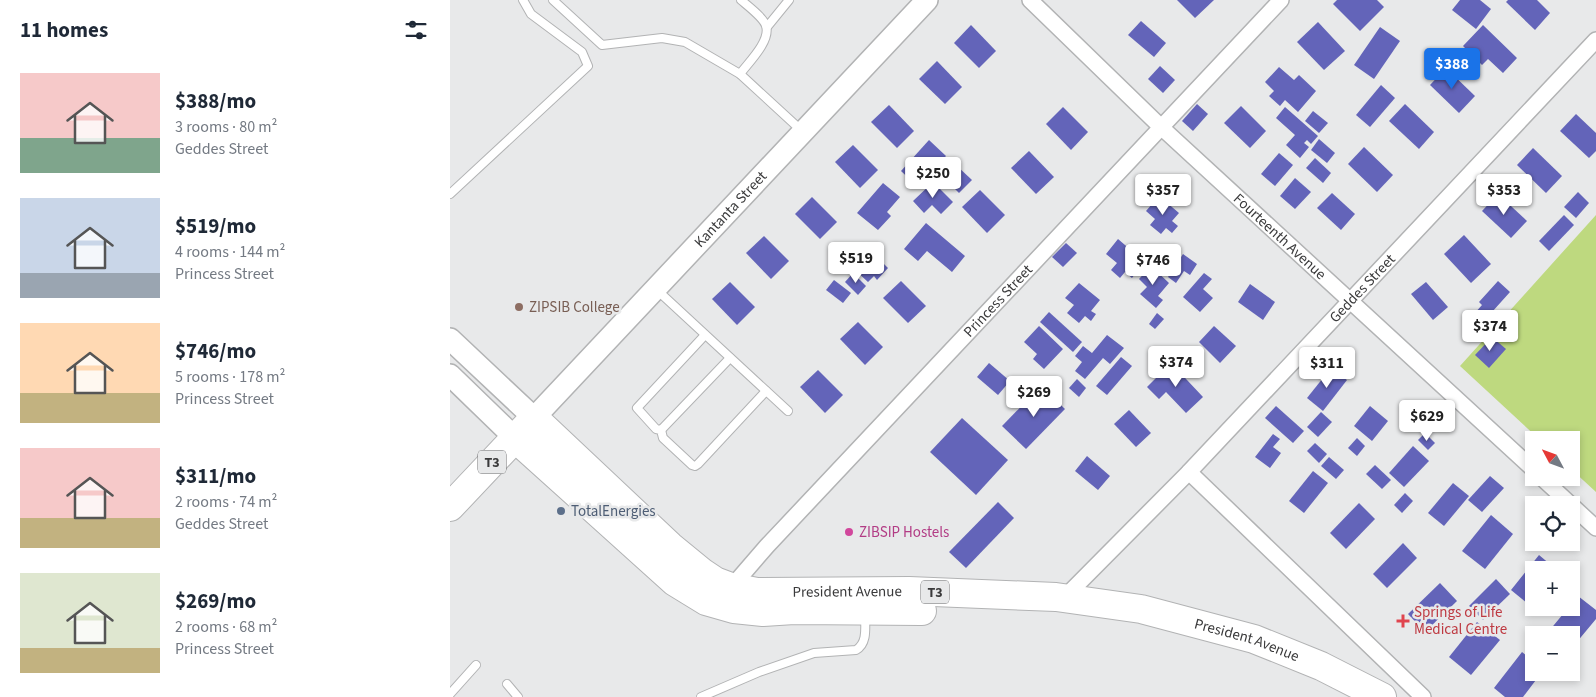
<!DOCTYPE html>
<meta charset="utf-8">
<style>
body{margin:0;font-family:"Source Sans 3",sans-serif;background:#f6f6f7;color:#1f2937;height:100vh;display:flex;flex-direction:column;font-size:19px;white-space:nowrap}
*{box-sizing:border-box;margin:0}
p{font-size:16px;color:#747a83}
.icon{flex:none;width:28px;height:28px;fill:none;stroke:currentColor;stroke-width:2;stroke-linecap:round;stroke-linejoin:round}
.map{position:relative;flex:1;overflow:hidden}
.sheet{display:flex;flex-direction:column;background:#fff;width:450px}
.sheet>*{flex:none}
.needle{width:32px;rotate:311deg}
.controls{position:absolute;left:1075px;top:431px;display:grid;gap:10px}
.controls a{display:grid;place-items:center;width:55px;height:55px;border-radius:0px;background:#fff;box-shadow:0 2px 8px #0003;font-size:25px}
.price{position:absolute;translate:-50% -42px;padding:0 11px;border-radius:5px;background:#fff;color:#222;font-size:16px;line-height:32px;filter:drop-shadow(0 1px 2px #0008)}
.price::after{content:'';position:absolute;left:50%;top:30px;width:15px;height:11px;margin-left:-8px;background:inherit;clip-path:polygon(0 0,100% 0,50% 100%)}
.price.current{background:#1a73e8;color:#fff}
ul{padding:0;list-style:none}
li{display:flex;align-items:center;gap:15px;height:125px;padding:0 20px}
li span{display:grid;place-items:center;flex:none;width:140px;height:100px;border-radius:0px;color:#555}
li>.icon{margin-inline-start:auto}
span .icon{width:60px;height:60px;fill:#fffc;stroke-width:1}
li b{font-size:21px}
h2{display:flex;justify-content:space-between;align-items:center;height:60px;padding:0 20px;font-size:21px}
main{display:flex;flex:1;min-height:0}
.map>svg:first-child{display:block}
.green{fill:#bed97f}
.building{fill:#6364b9}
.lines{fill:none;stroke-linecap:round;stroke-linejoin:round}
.lane-casing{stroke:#b2b3b4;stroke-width:10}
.street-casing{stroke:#b2b3b4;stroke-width:18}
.secondary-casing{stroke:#b2b3b4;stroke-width:24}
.highway-casing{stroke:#b2b3b4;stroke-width:30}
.lane{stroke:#fff;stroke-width:8}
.street{stroke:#fff;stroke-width:15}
.secondary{stroke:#fff;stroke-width:21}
.highway{stroke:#fff;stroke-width:28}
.education-dot{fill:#8d6e63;stroke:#e8e9ea;stroke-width:2}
.service-dot{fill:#5c6f8a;stroke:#e8e9ea;stroke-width:2}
.hotel-dot{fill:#d1479c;stroke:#e8e9ea;stroke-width:2}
.health-dot{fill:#e0444e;stroke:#e8e9ea;stroke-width:2}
.labels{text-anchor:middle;stroke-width:5;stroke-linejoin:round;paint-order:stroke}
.shield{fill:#e8e9ea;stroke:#6e6e70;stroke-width:1}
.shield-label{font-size:14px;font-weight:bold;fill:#3a3a3b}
.street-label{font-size:15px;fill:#3a3a3b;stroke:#e8e9ea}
.education-label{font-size:15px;fill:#785e54;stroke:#e8e9ea;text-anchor:start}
.service-label{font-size:15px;fill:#4e5e75;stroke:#e8e9ea;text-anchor:start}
.hotel-label{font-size:15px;fill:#b23c85;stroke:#e8e9ea;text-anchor:start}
.health-label{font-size:15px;fill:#be3a42;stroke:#e8e9ea;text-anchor:start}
</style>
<main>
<section class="sheet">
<h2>11 homes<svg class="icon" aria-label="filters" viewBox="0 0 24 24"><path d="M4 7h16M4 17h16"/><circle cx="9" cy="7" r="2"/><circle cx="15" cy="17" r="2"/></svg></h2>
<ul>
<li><span style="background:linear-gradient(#f6c9c9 65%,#7fa58c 0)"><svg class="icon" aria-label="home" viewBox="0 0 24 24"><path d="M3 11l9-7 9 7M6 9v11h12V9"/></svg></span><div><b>$388/mo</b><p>3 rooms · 80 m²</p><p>Geddes Street</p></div></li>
<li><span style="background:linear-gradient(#c9d6e8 75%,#9aa5b1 0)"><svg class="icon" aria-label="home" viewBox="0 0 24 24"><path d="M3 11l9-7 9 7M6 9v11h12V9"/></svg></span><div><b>$519/mo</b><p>4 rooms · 144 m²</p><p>Princess Street</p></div></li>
<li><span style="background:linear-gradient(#ffd9b3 70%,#c2b280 0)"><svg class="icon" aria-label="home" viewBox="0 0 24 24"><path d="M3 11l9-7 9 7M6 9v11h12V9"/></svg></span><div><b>$746/mo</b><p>5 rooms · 178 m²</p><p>Princess Street</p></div></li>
<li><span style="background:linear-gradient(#f6c9c9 70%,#c2b280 0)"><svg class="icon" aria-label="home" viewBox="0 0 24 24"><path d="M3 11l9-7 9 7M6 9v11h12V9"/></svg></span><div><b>$311/mo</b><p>2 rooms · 74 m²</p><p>Geddes Street</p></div></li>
<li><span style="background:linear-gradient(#dfe7d0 75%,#c2b280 0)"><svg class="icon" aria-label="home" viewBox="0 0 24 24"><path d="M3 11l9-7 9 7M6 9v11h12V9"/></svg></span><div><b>$269/mo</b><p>2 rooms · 68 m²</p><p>Princess Street</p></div></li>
</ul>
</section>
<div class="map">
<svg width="1146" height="697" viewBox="0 0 1146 697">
<rect width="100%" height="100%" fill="#e8e9ea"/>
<path class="green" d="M1146,215v277l-25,-23v-29h-31l-80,-74z"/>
<g class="building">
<path d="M727,0h37l-19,18z"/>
<path d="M887,0h40l7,7 -24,24 -27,-27z"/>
<path d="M1010,0h20l11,9 -15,20 -24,-19z"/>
<path d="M1058,0h29l13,13 -15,17 -29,-28z"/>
<path d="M691,21l25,22 -12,14 -26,-22z"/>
<path d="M868,22l27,29 -21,19 -27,-28z"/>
<path d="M521,25l25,26 -17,17 -25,-25z"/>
<path d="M1033,25l34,33 -14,15 -15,-14 -6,6 -19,-19z"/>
<path d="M930,27l20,14 -26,38 -20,-14z"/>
<path d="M487,61l25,26 -17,17 -26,-25z"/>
<path d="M710,66l15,14 -12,13 -15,-14z"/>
<path d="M829,67l15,13 5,-5 17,16 -18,21 -13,-12 -5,6 -11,-10 5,-5 -9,-9z"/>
<path d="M996,68l29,28 -16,17 -29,-28z"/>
<path d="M931,85l14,13 -25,29 -14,-12z"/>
<path d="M747,104l11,10 -15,17 -11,-10z"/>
<path d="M955,104l29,28 -15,17 -30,-28z"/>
<path d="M439,105l25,26 -17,17 -26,-26z"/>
<path d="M791,106l25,25 -16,17 -26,-25z"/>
<path d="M613,107l25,25 -17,18 -25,-26z"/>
<path d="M835,107l33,29 -7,8 -4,-4 -3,3 5,4 -9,11 -14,-13 9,-10 -19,-17z"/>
<path d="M863,111l15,12 -9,10 -14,-12z"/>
<path d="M1126,114l20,19v18l-7,7 -29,-27z"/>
<path d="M869,139l16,14 -8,10 -16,-13z"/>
<path d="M479,140l17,16 -29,30 -16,-15z"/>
<path d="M403,145l25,25 -18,18 -25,-26z"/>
<path d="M914,147l29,28 -16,17 -29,-28z"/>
<path d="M1083,148l29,28 -16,17 -29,-28z"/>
<path d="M579,151l25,26 -18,17 -25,-26z"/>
<path d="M829,153l14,12 -18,21 -14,-12z"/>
<path d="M865,158l16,15 -8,10 -17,-15z"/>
<path d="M507,166l15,14 -13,13 -14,-14z"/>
<path d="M845,178l16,14 -16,17 -15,-13z"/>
<path d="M483,182l20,20 -12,12 -9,-9 -8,8 -11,-12z"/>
<path d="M433,183l17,14 -13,15 4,4 -13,14 -21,-17z"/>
<path d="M530,190l25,25 -18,18 -25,-26z"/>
<path d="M1128,192l11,11 -13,15 -12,-11z"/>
<path d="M882,193l23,21 -14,16 -24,-22z"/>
<path d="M1048,194l29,27 -16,17 -29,-27z"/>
<path d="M709,196l20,17 -7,8 6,5 -6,7 -6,-5 -5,6 -11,-9 5,-6 -9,-8z"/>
<path d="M362,197l25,25 -17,17 -25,-25z"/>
<path d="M1114,215l10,10 -25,26 -10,-10z"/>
<path d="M476,223l39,33 -13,16 -25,-21 -9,10 -14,-12z"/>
<path d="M1014,235l27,29 -20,19 -27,-29z"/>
<path d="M314,236l25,25 -18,18 -25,-26z"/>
<path d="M668,239l21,18 -7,8 6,5 -6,8 -7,-6 -5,6 -9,-8 6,-7 -11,-9z"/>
<path d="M616,243l11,10 -14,14 -11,-10z"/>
<path d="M423,253l15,15 -11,12 -3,-4 -6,6 -12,-11z"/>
<path d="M733,254l14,10 -7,11 -6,-4 -8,12 -8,-6z"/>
<path d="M701,266l18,17 -11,13 5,4 -7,8 -16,-14 7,-7 -8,-8z"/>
<path d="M403,273l13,13 -8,9 -13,-13z"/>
<path d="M754,273l8,6 -9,10 10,9 -13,14 -17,-15z"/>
<path d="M384,280l17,13 -8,10 -17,-13z"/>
<path d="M451,281l25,25 -18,17 -25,-25z"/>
<path d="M1048,281l12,11 -27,30 -9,-8 8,-9 -3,-3z"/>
<path d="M280,282l25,25 -18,18 -25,-26z"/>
<path d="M976,282l22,25 -15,13 -22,-26z"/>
<path d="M629,283l21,17 -9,11 5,3 -5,7 -6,-5 -6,7 -12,-10 7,-8 -9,-7z"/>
<path d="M800,284l25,18 -12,18 -25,-18z"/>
<path d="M599,312l33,30 -9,10 -33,-30z"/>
<path d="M707,313l7,6 -9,10 -6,-5z"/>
<path d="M408,322l25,25 -18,18 -25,-26z"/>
<path d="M589,326l24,23 -19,20 -11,-10 4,-5 -13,-12z"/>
<path d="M764,326l22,20 -16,17 -21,-21z"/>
<path d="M657,335l17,13 -14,16 -7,-6 -18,21 -10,-8 7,-9 -7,-6 8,-10 9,7z"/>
<path d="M1042,337l14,12 -17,19 -14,-13z"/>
<path d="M671,357l11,9 -25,29 -11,-9z"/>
<path d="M539,363l21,18 -12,14 -21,-18z"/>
<path d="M721,363l32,34 -17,16 -20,-21 -7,7 -12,-12z"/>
<path d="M881,368l16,12 -24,31 -16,-13z"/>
<path d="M368,370l25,25 -18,18 -25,-26z"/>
<path d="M627,379l9,9 -7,9 -10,-9z"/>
<path d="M591,386l24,23 -39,40 -24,-23z"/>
<path d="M826,406l28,25 -11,12 -28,-25z"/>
<path d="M920,406l18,15 -16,20 -18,-15z"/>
<path d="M679,410l22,23 -15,14 -22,-23z"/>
<path d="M871,412l11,10 -14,15 -11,-10z"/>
<path d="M512,418l46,42 -32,35 -46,-43z"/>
<path d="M975,433l10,10 -7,7 -10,-10z"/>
<path d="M823,434l7,5 -7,8 8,6 -11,15 -15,-11z"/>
<path d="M907,438l8,8 -8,10 -9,-8z"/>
<path d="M865,443l12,11 -8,9 -12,-12z"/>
<path d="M963,446l16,15 -25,26 -15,-14z"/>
<path d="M637,456l23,20 -12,14 -23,-19z"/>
<path d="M879,457l15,13 -8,9 -15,-13z"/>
<path d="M925,465l16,15 -9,9 -16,-15z"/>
<path d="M863,471l15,12 -24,30 -15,-12z"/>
<path d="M1040,476l14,12 -22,24 -14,-12z"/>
<path d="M1003,483l16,13 -25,30 -16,-13z"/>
<path d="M955,493l8,8 -11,12 -8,-8z"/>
<path d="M548,502l16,16 -48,50 -17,-16z"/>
<path d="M909,503l16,16 -29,30 -16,-16z"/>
<path d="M1041,515l22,19 -28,35 -23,-18z"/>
<path d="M953,543l14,15 -30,30 -14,-14z"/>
<path d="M1089,555l18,15h-23l-1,38 -22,-18z"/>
<path d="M1046,579l14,15 -27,26 -14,-14z"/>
<path d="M990,583l17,18 -32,31 -17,-18z"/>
<path d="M1128,596l18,14v9l-25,30v-14h-16l-6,-4 19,-23h3v-4z"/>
<path d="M1027,622l23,18 -29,35 -22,-18z"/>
<path d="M1072,652l12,10v10h8l-19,25h-18l-11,-9z"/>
</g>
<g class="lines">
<g class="lane-casing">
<g id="lane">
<path d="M103,0l49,45 60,-7 23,4 55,32 62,57"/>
<path d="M317,27l22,-27"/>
<path d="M290,74c8,-11 31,-33 26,-48 -2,-8 -18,-20 -25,-26"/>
<path d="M0,194l138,-128 -6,-14 -51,-38 -8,-14"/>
<path d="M207,290l131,121"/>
<path d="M255,335l-68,73 19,21 5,1 2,8 29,27 3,1 3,-2 68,-73"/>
<path d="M211,430l69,-72"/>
<path d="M57,684l11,13"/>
<path d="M0,694l26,-29"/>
<path d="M251,697l58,-25 55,-19 42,-3c12,-7 9,-23 9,-36"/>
</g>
</g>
<g class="street-casing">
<g id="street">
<path id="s1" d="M580,0l131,127 373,343"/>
<path d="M739,472l234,225"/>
<path d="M1092,478l54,50"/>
<path id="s2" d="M279,590l38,-44 514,-546"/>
<path id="s3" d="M614,598l125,-126 407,-432"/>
</g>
</g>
<g class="secondary-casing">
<g id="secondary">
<path id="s4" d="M0,339l84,79 393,-418"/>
<path d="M0,375l65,63"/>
</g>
</g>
<g class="highway-casing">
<g id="highway">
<path d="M65,438l160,144 31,19 28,8 29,3 31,-2 128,1"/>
<path id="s5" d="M0,507l84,-89 136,128 33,27 12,8 16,6 26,5 152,-1 147,6 85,12 113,30 67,27 61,31"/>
</g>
</g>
<use href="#lane" class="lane"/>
<use href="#street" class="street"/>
<use href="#secondary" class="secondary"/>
<use href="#highway" class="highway"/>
</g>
<circle class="education-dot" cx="69" cy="307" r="5"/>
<circle class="service-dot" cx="111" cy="511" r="5"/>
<circle class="hotel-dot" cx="399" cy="532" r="5"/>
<path class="health-dot" d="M950.5 613.5h5v5h5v5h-5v5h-5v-5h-5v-5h5z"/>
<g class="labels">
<g class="shield">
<rect x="28" y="450.5" width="28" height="23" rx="4"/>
<rect x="471" y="580.5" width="28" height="23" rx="4"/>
</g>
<g class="shield-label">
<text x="42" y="467">T3</text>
<text x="485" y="597">T3</text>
</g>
<g class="street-label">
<text dy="5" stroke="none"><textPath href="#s4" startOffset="402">Kantanta Street</textPath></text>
<text dy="5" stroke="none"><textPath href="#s1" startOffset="344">Fourteenth Avenue</textPath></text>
<text dy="5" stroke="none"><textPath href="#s3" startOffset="430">Geddes Street</textPath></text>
<text dy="5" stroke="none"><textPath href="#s2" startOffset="395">Princess Street</textPath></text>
<text dy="5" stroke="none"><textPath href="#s5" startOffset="500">President Avenue</textPath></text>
<text dy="5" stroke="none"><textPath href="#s5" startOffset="905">President Avenue</textPath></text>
</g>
<g class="education-label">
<text x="79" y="312">ZIPSIB College</text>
</g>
<g class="service-label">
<text x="121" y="516">TotalEnergies</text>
</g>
<g class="hotel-label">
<text x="409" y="537">ZIBSIP Hostels</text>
</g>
<g class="health-label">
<text x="964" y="617">Springs of Life<tspan x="964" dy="17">Medical Centre</tspan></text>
</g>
</g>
</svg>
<div class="controls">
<a><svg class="needle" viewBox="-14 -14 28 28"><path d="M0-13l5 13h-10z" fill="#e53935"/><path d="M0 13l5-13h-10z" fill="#747a83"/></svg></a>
<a><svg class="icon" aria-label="locate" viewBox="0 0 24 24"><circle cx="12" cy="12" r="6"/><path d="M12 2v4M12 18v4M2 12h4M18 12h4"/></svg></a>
<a>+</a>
<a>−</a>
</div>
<b class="price current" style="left:1002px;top:90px">$388</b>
<b class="price" style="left:483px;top:199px">$250</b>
<b class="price" style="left:713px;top:216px">$357</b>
<b class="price" style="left:1054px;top:216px">$353</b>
<b class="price" style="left:406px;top:284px">$519</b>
<b class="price" style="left:703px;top:286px">$746</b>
<b class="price" style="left:1040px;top:352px">$374</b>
<b class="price" style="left:726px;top:388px">$374</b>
<b class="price" style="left:877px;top:389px">$311</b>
<b class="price" style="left:584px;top:418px">$269</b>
<b class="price" style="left:977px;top:442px">$629</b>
</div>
</main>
